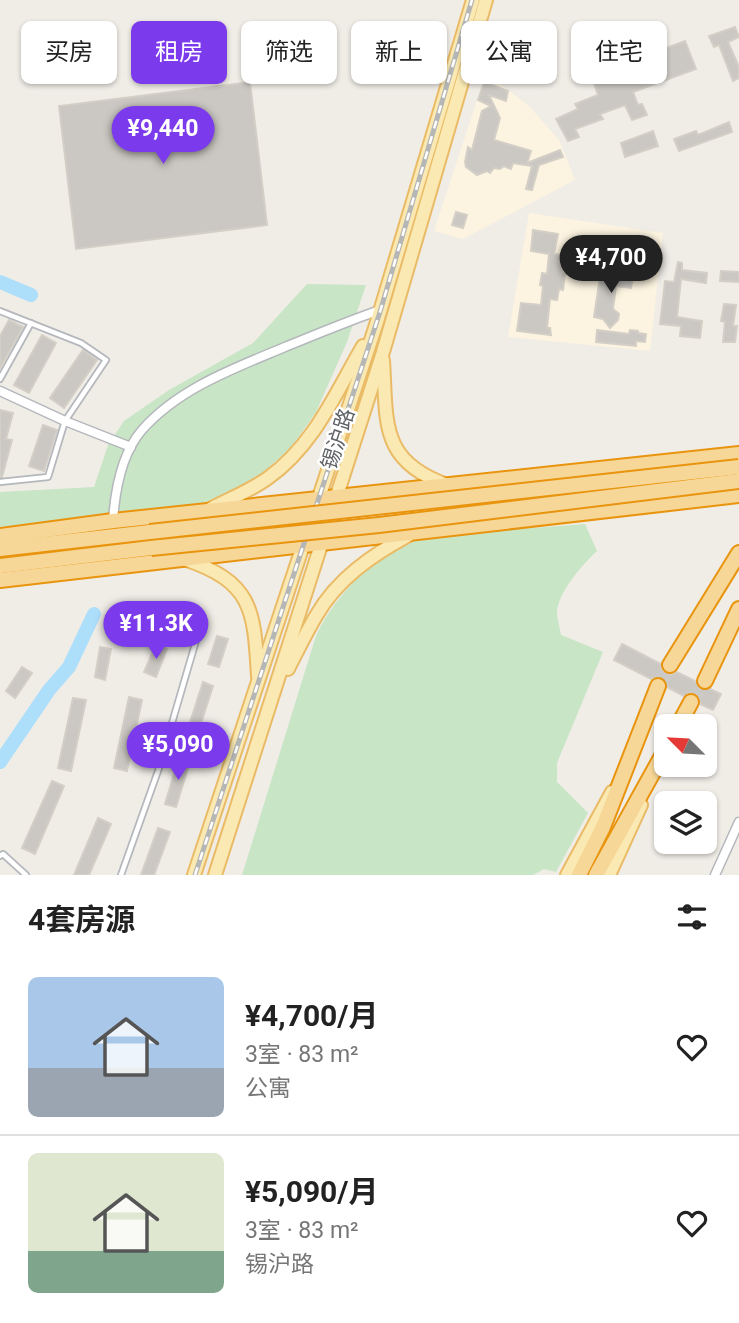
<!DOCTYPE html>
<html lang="zh">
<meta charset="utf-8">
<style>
body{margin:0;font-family:Roboto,"Noto Sans SC",sans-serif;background:#f6f6f6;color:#222;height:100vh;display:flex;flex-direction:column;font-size:26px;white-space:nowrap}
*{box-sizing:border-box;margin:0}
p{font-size:23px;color:#767676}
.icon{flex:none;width:38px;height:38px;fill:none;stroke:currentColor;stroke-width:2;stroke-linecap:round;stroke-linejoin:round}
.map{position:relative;height:875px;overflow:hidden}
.panel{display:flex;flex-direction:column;background:#fff;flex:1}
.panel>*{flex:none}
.banner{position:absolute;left:21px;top:21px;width:698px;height:63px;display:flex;gap:14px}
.needle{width:46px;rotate:294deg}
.buttons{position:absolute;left:654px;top:714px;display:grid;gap:14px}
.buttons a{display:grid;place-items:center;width:63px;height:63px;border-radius:10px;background:#fff;box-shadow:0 2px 5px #0004;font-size:35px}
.price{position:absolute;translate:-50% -60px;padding:0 16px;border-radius:24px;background:#7c3aed;color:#fff;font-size:23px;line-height:46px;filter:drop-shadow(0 2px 4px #0008)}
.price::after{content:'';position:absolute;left:50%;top:42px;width:21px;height:16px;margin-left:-10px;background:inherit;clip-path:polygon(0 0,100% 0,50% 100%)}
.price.active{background:#222;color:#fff}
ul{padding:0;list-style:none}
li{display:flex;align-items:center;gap:21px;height:175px;padding:0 28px}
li+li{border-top:2px solid #e0e0e0}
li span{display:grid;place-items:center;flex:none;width:196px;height:140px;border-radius:10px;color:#555}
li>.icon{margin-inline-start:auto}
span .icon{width:84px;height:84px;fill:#fffc;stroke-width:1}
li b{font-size:30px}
h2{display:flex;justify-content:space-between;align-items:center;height:84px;padding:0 28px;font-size:30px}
.tag{padding:0 24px;border-radius:10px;background:#fff;box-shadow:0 2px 5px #0004;font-size:24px;line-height:63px}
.tag.active{background:#7c3aed;color:#fff}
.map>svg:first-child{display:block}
.commercial{fill:#fcf3e0}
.green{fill:#c8e5c6}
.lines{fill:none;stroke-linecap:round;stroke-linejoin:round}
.river{stroke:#addefa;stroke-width:14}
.building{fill:#cbc8c3;stroke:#d4cfc6;stroke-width:2}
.highway-tunnel{stroke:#cccac7;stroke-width:14;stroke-dasharray:14 7;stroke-linecap:butt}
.lane-casing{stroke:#b4b7bb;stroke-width:8}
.street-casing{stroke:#b4b7bb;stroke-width:11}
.primary-casing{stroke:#eabb66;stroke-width:16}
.highway-casing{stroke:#e9940e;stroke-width:18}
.lane{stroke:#fff;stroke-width:4.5}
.street{stroke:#fff;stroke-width:8}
.primary{stroke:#fae9b2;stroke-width:12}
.highway{stroke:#f7d797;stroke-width:14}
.rail-casing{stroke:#b5b6b6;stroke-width:5}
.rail{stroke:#fff;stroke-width:2.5;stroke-dasharray:8;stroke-linecap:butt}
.highway-bridge-casing{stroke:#e9940e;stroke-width:18;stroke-linecap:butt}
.highway-bridge{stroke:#f7d797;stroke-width:14}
.labels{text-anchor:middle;stroke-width:5;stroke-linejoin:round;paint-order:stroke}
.street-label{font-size:21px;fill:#5f6366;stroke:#fff}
</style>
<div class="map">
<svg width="739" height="875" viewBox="0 0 739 875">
<rect width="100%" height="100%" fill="#f0ede7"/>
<g class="commercial">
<path d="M486,73l43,33 30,34 16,40 -112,59 -29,-8z"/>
<path d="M529,213l134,20 -13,118 -142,-14z"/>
</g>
<g class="green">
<path d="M307,284l59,1 -19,57 -31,70 -25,36 -30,26 -30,19 -31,11 -200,23v-35l94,-5 14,-42 16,-24 45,-31 84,-47z"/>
<path d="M585,524l12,27c-15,14 -38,40 -40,61 0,7 3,16 4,23l42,17 -46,111v19l31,31 -32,59 -12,-3 -11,6h-291l73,-236c14,-37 64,-91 104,-102 15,-4 33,-3 48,-4 39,-3 79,-6 118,-9z"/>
</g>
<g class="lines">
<g class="river">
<path d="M0,282l31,13"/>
<path d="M0,762l49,-72 20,-23 25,-53"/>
</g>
</g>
<g class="building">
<path d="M735,27l4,10 -11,5 11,25v11l-6,3 -14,-36 -5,2 -5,-11z"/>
<path d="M685,41l11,28 -63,23 5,13 4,-1 5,11 -15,5 -7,-15 -25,9 3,5 -28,10 4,8 -11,4 -12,-22 22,-10 -3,-5 23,-9 -9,-26 24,-10 3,8z"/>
<path d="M250,82l17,143 -191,24 -17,-143z"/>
<path d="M484,82l24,9 -2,10 -17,-6 11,23 -6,22 37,11 -4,12 33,-13 3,7 -24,8 -7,25 -6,-1 6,-23 -19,-3 -2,6 -7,-3 -4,3 -6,-1 -4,5 -3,-2 -10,4 -11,-8 -1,-5 3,-15 4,3 10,-39 9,-5 -13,-6z"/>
<path d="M729,122l3,10 -53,19 -5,-12 22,-8 2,4z"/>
<path d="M653,131l5,15 -33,11 -4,-14z"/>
<path d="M456,212l11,3 -4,13 -11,-3z"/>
<path d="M533,230l25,4 -4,20 10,1 -2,17 3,2 -2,16 -4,-1 -2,11 -7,-1 -3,29h3l1,7 -34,-4 4,-28 20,2 2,-19 -3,-1 2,-12 5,1 2,-20 -18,-3z"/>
<path d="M678,262l4,1v7l25,3 -1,10 -25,-4 -4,38 25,4 -2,17 -20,-2 1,-10 -21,-2 5,-43 9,1z"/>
<path d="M616,265l8,2 9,10 -2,11 -15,-2 -3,23 6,5 -1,6 -8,8 -7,-9 -9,-2 6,-40 13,1z"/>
<path d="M721,271l18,1v10l-19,-1z"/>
<path d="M724,304l12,1 -3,21h4l-2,16h-12l2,-20 -4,-1z"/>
<path d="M9,320l14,7 -23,41v-32z"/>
<path d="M597,330l32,4 1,-4 8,1v2l8,1 -1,8 -9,-1v5l-40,-4z"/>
<path d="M42,335l14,8 -27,50 -15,-8z"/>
<path d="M83,350l14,10 -33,48 -14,-10z"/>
<path d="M0,410l13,3 -7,26 6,1 -10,37h-2z"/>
<path d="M43,425l14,5 -13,41 -15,-5z"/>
<path d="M217,636l11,3 -9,28 -11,-3z"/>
<path d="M622,644l39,20v5l5,4 4,2 7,-3 18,9 5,8h10l11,5 -8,16 -13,-6 -1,-6 -4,-5 -5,-1 -6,4 -17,-9 -1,-6 -4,-4h-6l-5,2 -37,-19z"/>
<path d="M156,645l11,4 -11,28 -12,-5z"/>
<path d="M100,647l11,2 -6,31 -10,-3z"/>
<path d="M22,667l10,6 -17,25 -9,-7z"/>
<path d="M203,682l10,4 -18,56 -10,-4z"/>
<path d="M129,697l13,3 -15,71 -13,-3z"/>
<path d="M73,698l13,2 -15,71 -13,-3z"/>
<path d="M179,757l11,4 -14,46 -11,-3z"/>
<path d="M52,781l12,5 -29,68 -13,-6z"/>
<path d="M98,818l13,6 -22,51h-15z"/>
<path d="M158,828l12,4 -16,43h-13z"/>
</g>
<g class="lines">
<g class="highway-tunnel">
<path d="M658,686l12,-21"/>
<path d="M691,702l14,-21"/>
</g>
<g class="lane-casing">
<g id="lane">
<path d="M0,311l81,32 25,17 -41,61 -17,56 -48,5"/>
<path d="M0,379l31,-56"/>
<path d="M0,856l3,-2 23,21"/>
<path d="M121,875l37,-104 42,-144"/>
</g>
</g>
<g class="street-casing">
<g id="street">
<path d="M0,391l65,30 66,26"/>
<path d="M113,521c2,-30 9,-68 29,-91 37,-42 93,-62 143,-83 32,-13 63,-26 95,-37"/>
<path d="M715,875l24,-53"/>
</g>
</g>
<g class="primary-casing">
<g id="primary">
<path d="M383,360c4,63 -4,102 67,126"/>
<path d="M210,509c19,-10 40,-18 58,-31 46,-33 67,-84 95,-132"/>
<path d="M184,559c69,23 70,51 74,117"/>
<path d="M288,669c9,-18 18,-36 28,-53 21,-37 56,-61 93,-81"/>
<path d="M194,875l182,-550 97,-325"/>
<path d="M215,875l168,-523 103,-352"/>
<path d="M567,875l45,-83"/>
<path d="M609,875l32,-70"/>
</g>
</g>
<g class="highway-casing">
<g id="highway">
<path d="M0,536l113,-15 626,-67"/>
<path d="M0,549l150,-17"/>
<path d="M0,566l151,-18"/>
<path d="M0,580l739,-85"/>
<path d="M670,665l69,-112"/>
<path d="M705,681l34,-72"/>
<path d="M678,726l13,-24"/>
<path d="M579,875l24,-48 55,-141"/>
<path d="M596,875l71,-128"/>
</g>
</g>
<use href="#lane" class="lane"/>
<use href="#street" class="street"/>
<use href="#primary" class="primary"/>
<use href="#highway" class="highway"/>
<g class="rail-casing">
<path id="rail" d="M195,875l185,-563 92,-312"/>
</g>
<use href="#rail" class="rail"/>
<g class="highway-bridge-casing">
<g id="highway-bridge">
<path d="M150,532l589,-65"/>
<path d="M151,548l228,-23 360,-44"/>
</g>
</g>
<use href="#highway-bridge" class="highway-bridge"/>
</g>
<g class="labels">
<g class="street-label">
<text transform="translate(338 439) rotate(-72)" y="7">锡沪路</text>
</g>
</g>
</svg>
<div class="buttons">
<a><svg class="needle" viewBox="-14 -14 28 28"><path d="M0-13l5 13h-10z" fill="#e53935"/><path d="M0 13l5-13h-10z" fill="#767676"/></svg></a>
<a><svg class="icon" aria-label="layers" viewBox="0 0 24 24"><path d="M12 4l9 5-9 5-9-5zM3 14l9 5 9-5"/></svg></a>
</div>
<b class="price" style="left:163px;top:166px">¥9,440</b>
<b class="price active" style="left:611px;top:295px">¥4,700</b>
<b class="price" style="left:156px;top:661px">¥11.3K</b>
<b class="price" style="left:178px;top:782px">¥5,090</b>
<div class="banner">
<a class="tag">买房</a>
<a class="tag active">租房</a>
<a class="tag">筛选</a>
<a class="tag">新上</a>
<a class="tag">公寓</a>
<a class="tag">住宅</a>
</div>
</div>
<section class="panel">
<h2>4套房源<svg class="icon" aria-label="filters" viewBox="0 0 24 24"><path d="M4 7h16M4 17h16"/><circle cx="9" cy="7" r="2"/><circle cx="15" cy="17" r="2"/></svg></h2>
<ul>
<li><span style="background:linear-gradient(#a9c7e8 65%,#9aa5b1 0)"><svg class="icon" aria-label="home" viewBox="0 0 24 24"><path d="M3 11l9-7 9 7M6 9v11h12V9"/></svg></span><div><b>¥4,700/月</b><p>3室 · 83 m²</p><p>公寓</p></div><svg class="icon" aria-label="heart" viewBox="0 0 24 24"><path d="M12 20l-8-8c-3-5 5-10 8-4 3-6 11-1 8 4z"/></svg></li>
<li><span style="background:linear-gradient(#dfe7d0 70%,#7fa58c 0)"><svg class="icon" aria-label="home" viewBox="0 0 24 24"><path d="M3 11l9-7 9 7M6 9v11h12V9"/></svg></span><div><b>¥5,090/月</b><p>3室 · 83 m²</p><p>锡沪路</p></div><svg class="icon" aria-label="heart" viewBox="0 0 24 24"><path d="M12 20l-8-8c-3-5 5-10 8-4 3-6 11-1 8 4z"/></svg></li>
</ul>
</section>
